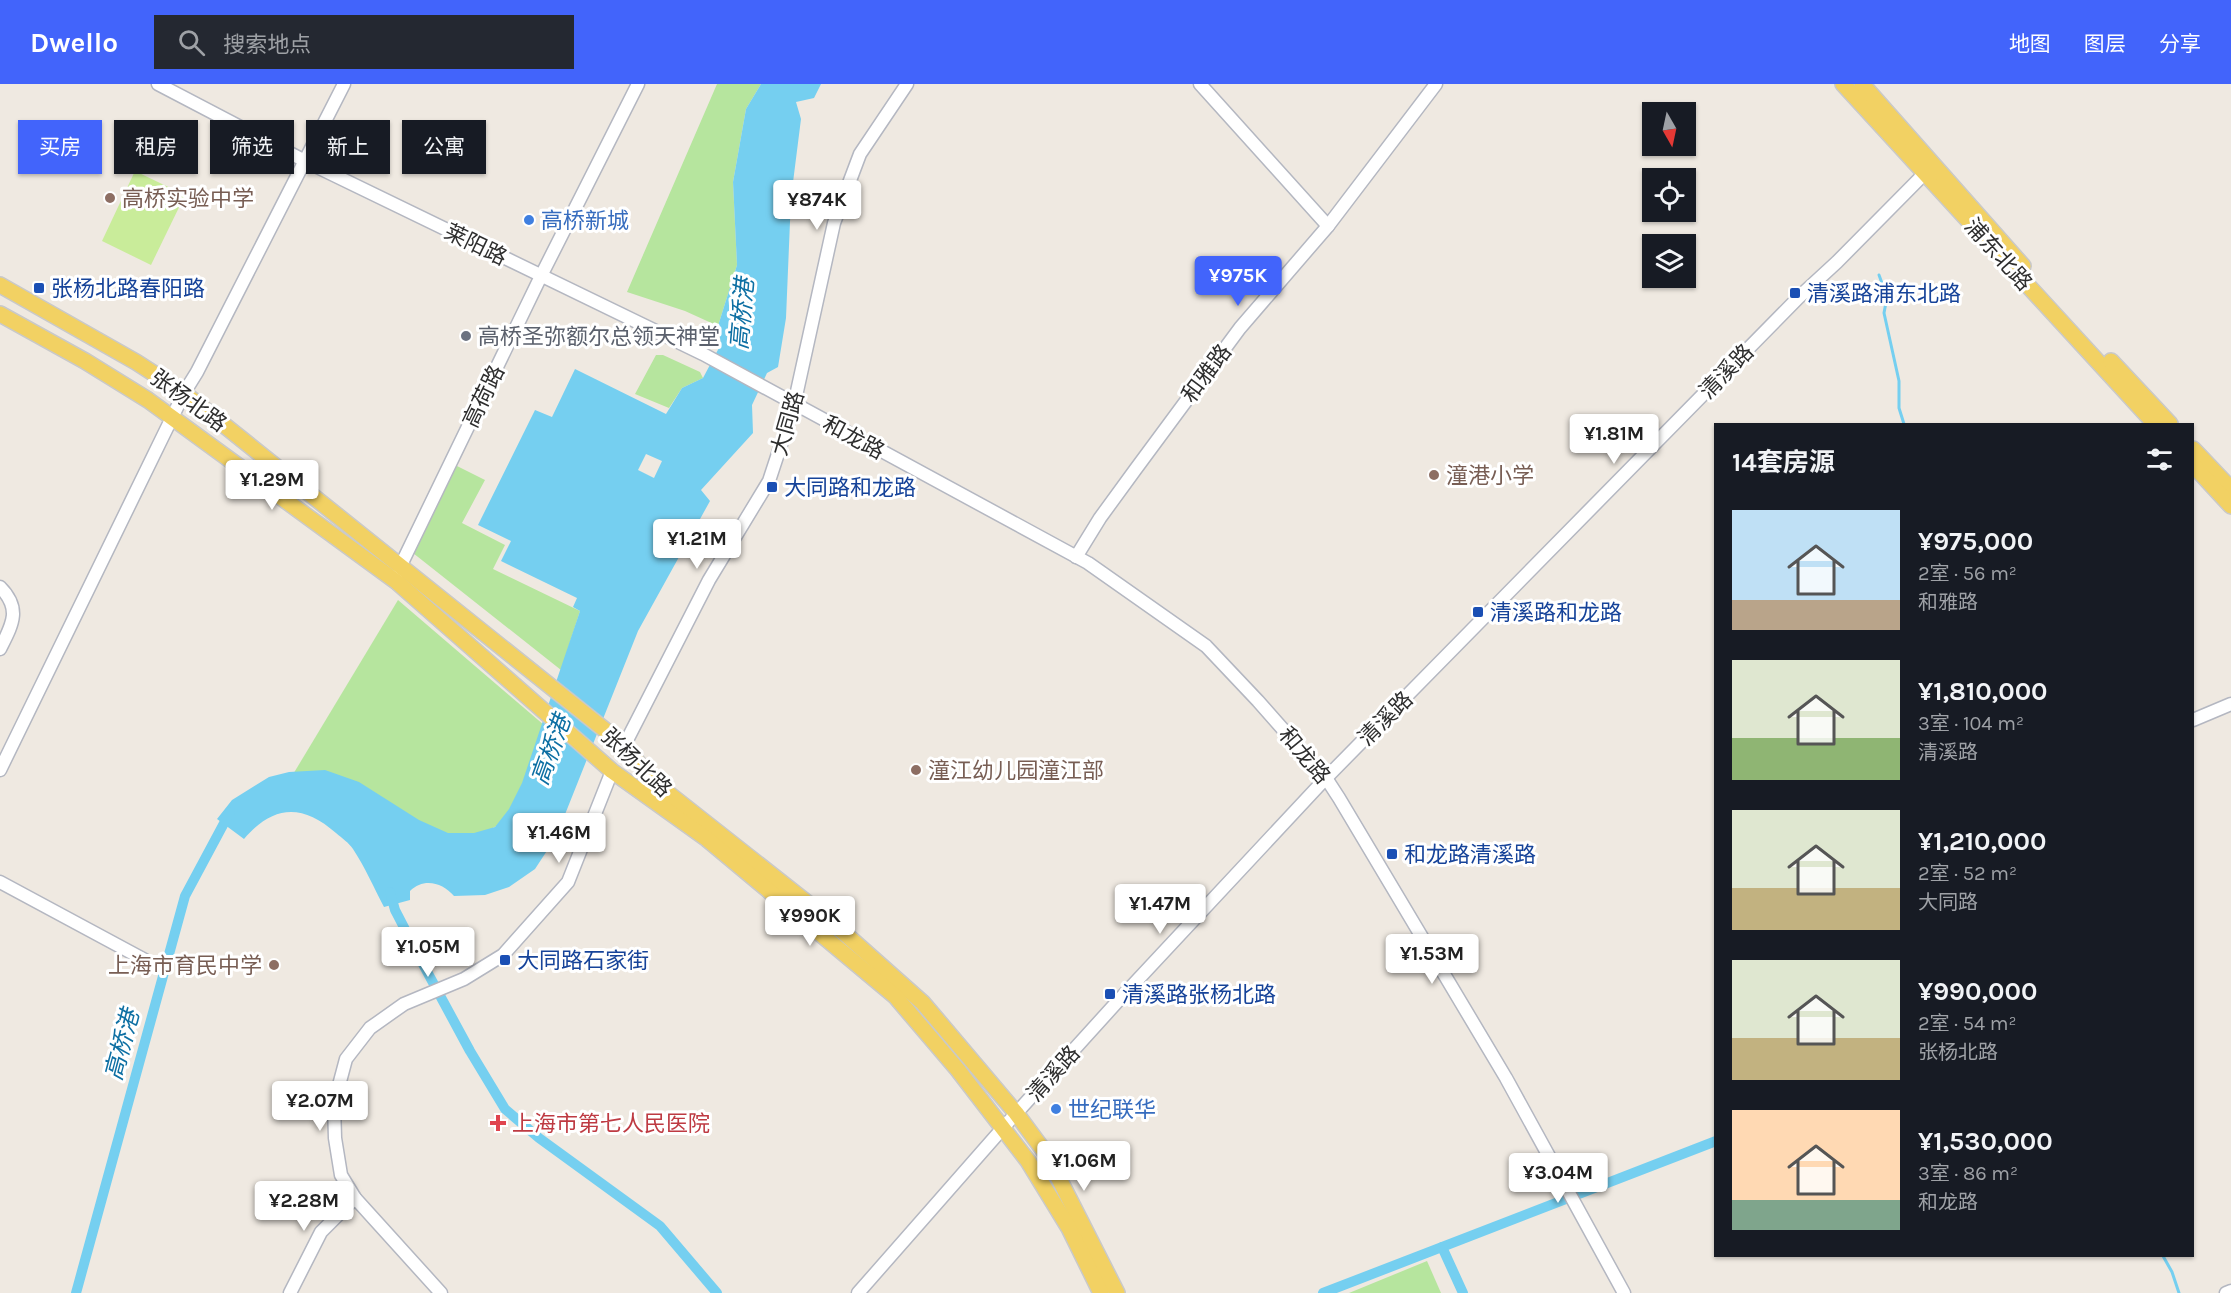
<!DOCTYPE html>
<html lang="zh">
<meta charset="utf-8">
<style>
body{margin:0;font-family:Karla,"Noto Sans SC",sans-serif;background:#242831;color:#f1f3f6;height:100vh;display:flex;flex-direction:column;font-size:22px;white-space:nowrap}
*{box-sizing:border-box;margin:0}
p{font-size:20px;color:#9ea1a6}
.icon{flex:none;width:33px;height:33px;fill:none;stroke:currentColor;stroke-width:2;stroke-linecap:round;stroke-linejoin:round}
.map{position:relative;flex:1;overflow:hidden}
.side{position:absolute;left:1714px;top:339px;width:480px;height:834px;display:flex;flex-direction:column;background:#171b24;border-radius:0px;box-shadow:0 2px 4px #0004}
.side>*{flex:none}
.hud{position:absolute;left:18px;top:36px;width:570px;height:54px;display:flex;gap:12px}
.needle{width:39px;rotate:171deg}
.fabs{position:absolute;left:1642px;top:18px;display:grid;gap:12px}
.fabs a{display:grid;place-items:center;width:54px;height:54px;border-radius:0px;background:#171b24;box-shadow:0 2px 4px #0004;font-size:30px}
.price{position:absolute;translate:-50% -51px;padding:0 14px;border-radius:6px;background:#fff;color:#222;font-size:20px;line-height:39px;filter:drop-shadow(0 2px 3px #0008)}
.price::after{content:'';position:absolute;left:50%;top:36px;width:18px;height:14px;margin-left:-9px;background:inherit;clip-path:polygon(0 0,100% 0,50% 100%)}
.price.selected{background:#4264fb;color:#fff}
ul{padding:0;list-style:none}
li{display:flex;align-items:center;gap:18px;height:150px;padding:0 18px}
li span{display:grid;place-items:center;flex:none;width:168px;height:120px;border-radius:0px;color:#555}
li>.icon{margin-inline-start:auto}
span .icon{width:72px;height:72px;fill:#fffc;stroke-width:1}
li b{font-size:26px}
h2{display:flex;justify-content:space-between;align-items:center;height:72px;padding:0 18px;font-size:26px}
.tag{padding:0 21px;border-radius:0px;background:#171b24;box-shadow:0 2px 4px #0004;font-size:21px;line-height:54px}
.tag.selected{background:#4264fb;color:#fff}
header{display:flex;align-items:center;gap:36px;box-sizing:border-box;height:84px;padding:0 30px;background:#4264fb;color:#fff}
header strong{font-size:28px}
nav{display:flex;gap:33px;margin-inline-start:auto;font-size:21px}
.search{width:420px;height:54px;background:#242831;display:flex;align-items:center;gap:15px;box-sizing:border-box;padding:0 21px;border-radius:0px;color:#9ea1a6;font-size:22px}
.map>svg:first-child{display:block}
.green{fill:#b6e59e}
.pitch{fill:#c9ec9a}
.water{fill:#75cff0;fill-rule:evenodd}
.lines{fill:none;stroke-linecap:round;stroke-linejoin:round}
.stream{stroke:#75cff0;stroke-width:3}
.canal{stroke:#75cff0;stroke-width:10}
.minor-casing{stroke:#b4b7c1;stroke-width:15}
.major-casing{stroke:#c9c9c9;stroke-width:18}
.minor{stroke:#fff;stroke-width:12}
.major{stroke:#f2d163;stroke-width:15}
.education-dot{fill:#8d6e63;stroke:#fff;stroke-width:2}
.shop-dot{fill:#3f7fe0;stroke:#fff;stroke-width:2}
.transit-dot{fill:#1a4fb4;stroke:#fff;stroke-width:2}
.worship-dot{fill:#6b7280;stroke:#fff;stroke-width:2}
.health-dot{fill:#e0444e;stroke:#fff;stroke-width:2}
.labels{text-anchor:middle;stroke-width:6;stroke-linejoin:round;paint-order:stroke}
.education-label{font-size:22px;fill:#785e54;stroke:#fff;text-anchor:start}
.shop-label{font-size:22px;fill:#366cbe;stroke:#fff;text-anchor:start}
.street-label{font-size:22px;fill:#2e2e2e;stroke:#fff}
.transit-label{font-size:22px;fill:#164399;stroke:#fff;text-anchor:start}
.worship-label{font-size:22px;fill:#5b616d;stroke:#fff;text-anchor:start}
.health-label{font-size:22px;fill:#be3a42;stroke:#fff;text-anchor:start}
.water-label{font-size:24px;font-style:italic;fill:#0d6fa3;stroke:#fff}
</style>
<header>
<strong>Dwello</strong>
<div class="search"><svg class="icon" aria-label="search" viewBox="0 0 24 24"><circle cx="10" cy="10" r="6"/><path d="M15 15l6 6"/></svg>搜索地点</div>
<nav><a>地图</a><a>图层</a><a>分享</a></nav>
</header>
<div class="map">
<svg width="2231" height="1209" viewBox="0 0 2231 1209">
<rect width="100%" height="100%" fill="#efe9e1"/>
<g class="green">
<path d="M717,0h44l-15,25 -13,73 4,83 -19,61 -33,-15 -58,-19z"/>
<path d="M656,271h7l37,17 3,6 -21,10 -13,20 -34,-14z"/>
<path d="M455,381l30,15 -23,43 43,22 -12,24 87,42 -19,59 -148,-117z"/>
<path d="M398,516l160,137 -21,68 -85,44 -160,-73z"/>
<path d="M1427,1177l14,32h-92z"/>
</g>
<path class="pitch" d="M135,87l50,24 -34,70 -49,-24z"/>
<path class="water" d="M761,0h60l-7,14 -18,4 5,17 -10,79 -5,120 -8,49 -11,6 -15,32 1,28 -52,57 9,11 -72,130 -82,206 -21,32 -26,18 -24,8 -31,1c-11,-13 -30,-19 -44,-5v9l-26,7c-10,-19 -19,-40 -31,-58 -4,-6 -11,-11 -17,-16 -34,-30 -63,-28 -92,6l-27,-20 15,-19 37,-23 20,-5 36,-2 34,12 60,38 29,13h26l21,-6 14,-18 13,-26 58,-172 -7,-4 4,-9 -76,-37 10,-20 -33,-16 57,-115 17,7 23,-48 91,45 16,-26 21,-10 18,-34 -3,-18 19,-61 -4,-83 13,-73zM646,370l16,7 -8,17 -16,-8z"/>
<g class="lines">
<g class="stream">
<path d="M1879,191l8,22 -3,16 15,68v27l5,16"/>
<path d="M2163,1172l9,16 7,21"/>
</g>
<g class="canal">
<path d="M390,808l5,18 29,56 46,85 35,58 34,29 121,88 57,67"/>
<path d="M1442,1163l21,46"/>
<path d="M76,1209l109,-397 45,-84"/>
<path d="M1323,1209l393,-152"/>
</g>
<g class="minor-casing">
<g id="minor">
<path d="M158,0l147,77 398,193 385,209 118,83 52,55 68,77 13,20 167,280 118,215"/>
<path d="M1200,0l128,142"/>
<path d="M1076,473l24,-39 35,-48 105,-142 88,-102 108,-142"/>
<path d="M399,491l2,-10 140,-289 97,-192"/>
<path d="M0,503c22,22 12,38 0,62"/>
<path d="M2193,636l38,-16"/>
<path d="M624,662l85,-166 60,-99 25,-76 40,-182 26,-69 47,-70"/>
<path d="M0,686l184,-377 13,-21 147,-288"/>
<path d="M0,798l145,78"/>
<path d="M290,1209l31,-61 34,-34"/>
<path d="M441,1209l-86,-95 -14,-23 -6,-37 -1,-34 12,-45 24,-31 34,-24 60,-25 39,-24 65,-73 44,-111"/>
<path d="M858,1209l144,-164 115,-127 209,-224 473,-481 38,-35 94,-95"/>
<path d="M2226,1209l5,-2"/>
</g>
</g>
<g class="major-casing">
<g id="major">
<path d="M1843,0l312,340"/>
<path d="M1862,0l161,182"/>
<path d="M0,201l136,77 48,31 421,337 19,16 31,37 179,141 89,79 93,110 31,42 70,138"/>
<path d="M0,230l85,47 63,39 249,182 215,189 95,68 188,157 63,74 70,91 41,67 32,65"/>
<path d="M2111,277l59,63"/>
<path d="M2193,365l38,40"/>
<path d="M2193,381l38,41"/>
</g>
</g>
<use href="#minor" class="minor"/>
<use href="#major" class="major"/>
</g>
<g class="education-dot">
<circle cx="110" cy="114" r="6"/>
<circle cx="1434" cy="391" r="6"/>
<circle cx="916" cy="686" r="6"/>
<circle cx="274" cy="881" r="6"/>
</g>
<g class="shop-dot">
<circle cx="529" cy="136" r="6"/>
<circle cx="1056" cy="1025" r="6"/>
</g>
<g class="transit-dot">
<rect x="33" y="198" width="12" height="12" rx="3"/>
<rect x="1789" y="203" width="12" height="12" rx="3"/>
<rect x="766" y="397" width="12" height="12" rx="3"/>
<rect x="1472" y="522" width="12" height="12" rx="3"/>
<rect x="1386" y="764" width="12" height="12" rx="3"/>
<rect x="499" y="870" width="12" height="12" rx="3"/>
<rect x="1104" y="904" width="12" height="12" rx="3"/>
</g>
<circle class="worship-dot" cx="466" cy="252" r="6"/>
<path class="health-dot" d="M495 1030h6v6h6v6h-6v6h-6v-6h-6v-6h6z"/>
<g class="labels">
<g class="education-label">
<text x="122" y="122">高桥实验中学</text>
<text x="1446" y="399">潼港小学</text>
<text x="928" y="694">潼江幼儿园潼江部</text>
<text x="262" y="889" text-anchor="end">上海市育民中学</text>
</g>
<g class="shop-label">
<text x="541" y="144">高桥新城</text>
<text x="1068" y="1033">世纪联华</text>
</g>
<g class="street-label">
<text transform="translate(476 160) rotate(26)" y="8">莱阳路</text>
<text transform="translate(1999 170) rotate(48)" y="8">浦东北路</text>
<text transform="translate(1726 287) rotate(-46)" y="8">清溪路</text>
<text transform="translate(1206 289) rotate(-53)" y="8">和雅路</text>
<text transform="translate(483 312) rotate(-64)" y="8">高荷路</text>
<text transform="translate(189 316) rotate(36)" y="8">张杨北路</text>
<text transform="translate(787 339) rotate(-74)" y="8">大同路</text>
<text transform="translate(854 353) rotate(28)" y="8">和龙路</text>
<text transform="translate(1385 634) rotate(-45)" y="8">清溪路</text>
<text transform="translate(1305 671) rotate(50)" y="8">和龙路</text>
<text transform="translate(637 678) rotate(44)" y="8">张杨北路</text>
<text transform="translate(1053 989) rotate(-48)" y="8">清溪路</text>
</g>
<g class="transit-label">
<text x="51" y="212">张杨北路春阳路</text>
<text x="1807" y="217">清溪路浦东北路</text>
<text x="784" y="411">大同路和龙路</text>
<text x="1490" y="536">清溪路和龙路</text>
<text x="1404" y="778">和龙路清溪路</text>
<text x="517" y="884">大同路石家街</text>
<text x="1122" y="918">清溪路张杨北路</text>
</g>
<g class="worship-label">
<text x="478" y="260">高桥圣弥额尔总领天神堂</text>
</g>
<g class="health-label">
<text x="512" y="1047">上海市第七人民医院</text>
</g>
<g class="water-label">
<text transform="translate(742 230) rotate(-85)" y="8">高桥港</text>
<text transform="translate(551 666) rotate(-70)" y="8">高桥港</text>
<text transform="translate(122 961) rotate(-75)" y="8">高桥港</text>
</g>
</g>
</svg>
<div class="fabs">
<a><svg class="needle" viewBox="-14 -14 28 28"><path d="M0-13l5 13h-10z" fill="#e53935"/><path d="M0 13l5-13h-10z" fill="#9ea1a6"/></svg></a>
<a><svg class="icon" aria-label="locate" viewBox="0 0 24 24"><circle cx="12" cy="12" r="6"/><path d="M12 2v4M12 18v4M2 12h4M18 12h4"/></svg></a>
<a><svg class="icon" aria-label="layers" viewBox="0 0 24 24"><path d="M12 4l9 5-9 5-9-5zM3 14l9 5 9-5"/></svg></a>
</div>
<b class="price" style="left:817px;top:147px">¥874K</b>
<b class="price selected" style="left:1238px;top:223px">¥975K</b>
<b class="price" style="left:1614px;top:381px">¥1.81M</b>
<b class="price" style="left:272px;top:427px">¥1.29M</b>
<b class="price" style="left:697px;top:486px">¥1.21M</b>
<b class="price" style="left:559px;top:780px">¥1.46M</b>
<b class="price" style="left:1160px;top:851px">¥1.47M</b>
<b class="price" style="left:810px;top:863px">¥990K</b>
<b class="price" style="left:428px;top:894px">¥1.05M</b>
<b class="price" style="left:1432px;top:901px">¥1.53M</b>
<b class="price" style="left:320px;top:1048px">¥2.07M</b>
<b class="price" style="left:1084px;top:1108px">¥1.06M</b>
<b class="price" style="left:1558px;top:1120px">¥3.04M</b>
<b class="price" style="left:304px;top:1148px">¥2.28M</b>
<div class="hud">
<a class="tag selected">买房</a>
<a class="tag">租房</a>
<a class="tag">筛选</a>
<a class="tag">新上</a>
<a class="tag">公寓</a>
</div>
<section class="side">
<h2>14套房源<svg class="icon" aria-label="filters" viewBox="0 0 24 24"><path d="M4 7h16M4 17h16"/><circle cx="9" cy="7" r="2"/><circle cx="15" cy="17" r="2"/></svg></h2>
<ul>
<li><span style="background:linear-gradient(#bfe0f5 75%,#b9a48a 0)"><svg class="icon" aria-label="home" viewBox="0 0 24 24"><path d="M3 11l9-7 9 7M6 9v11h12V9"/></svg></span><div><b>¥975,000</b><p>2室 · 56 m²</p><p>和雅路</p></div></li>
<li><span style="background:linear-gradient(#dfe7d0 65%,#8fb573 0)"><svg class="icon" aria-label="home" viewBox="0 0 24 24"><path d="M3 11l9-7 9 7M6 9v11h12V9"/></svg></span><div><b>¥1,810,000</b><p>3室 · 104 m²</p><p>清溪路</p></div></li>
<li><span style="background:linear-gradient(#dfe7d0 65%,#c2b280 0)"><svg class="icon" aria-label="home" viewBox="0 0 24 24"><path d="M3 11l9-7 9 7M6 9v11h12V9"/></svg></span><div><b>¥1,210,000</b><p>2室 · 52 m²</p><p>大同路</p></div></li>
<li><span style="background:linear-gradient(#dfe7d0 65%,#c2b280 0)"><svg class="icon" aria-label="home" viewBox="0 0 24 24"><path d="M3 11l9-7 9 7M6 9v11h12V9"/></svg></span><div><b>¥990,000</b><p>2室 · 54 m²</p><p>张杨北路</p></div></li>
<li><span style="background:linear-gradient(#ffd9b3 75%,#7fa58c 0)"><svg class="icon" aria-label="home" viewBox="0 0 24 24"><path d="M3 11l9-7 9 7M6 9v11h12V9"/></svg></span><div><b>¥1,530,000</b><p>3室 · 86 m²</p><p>和龙路</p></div></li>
</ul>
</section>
</div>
